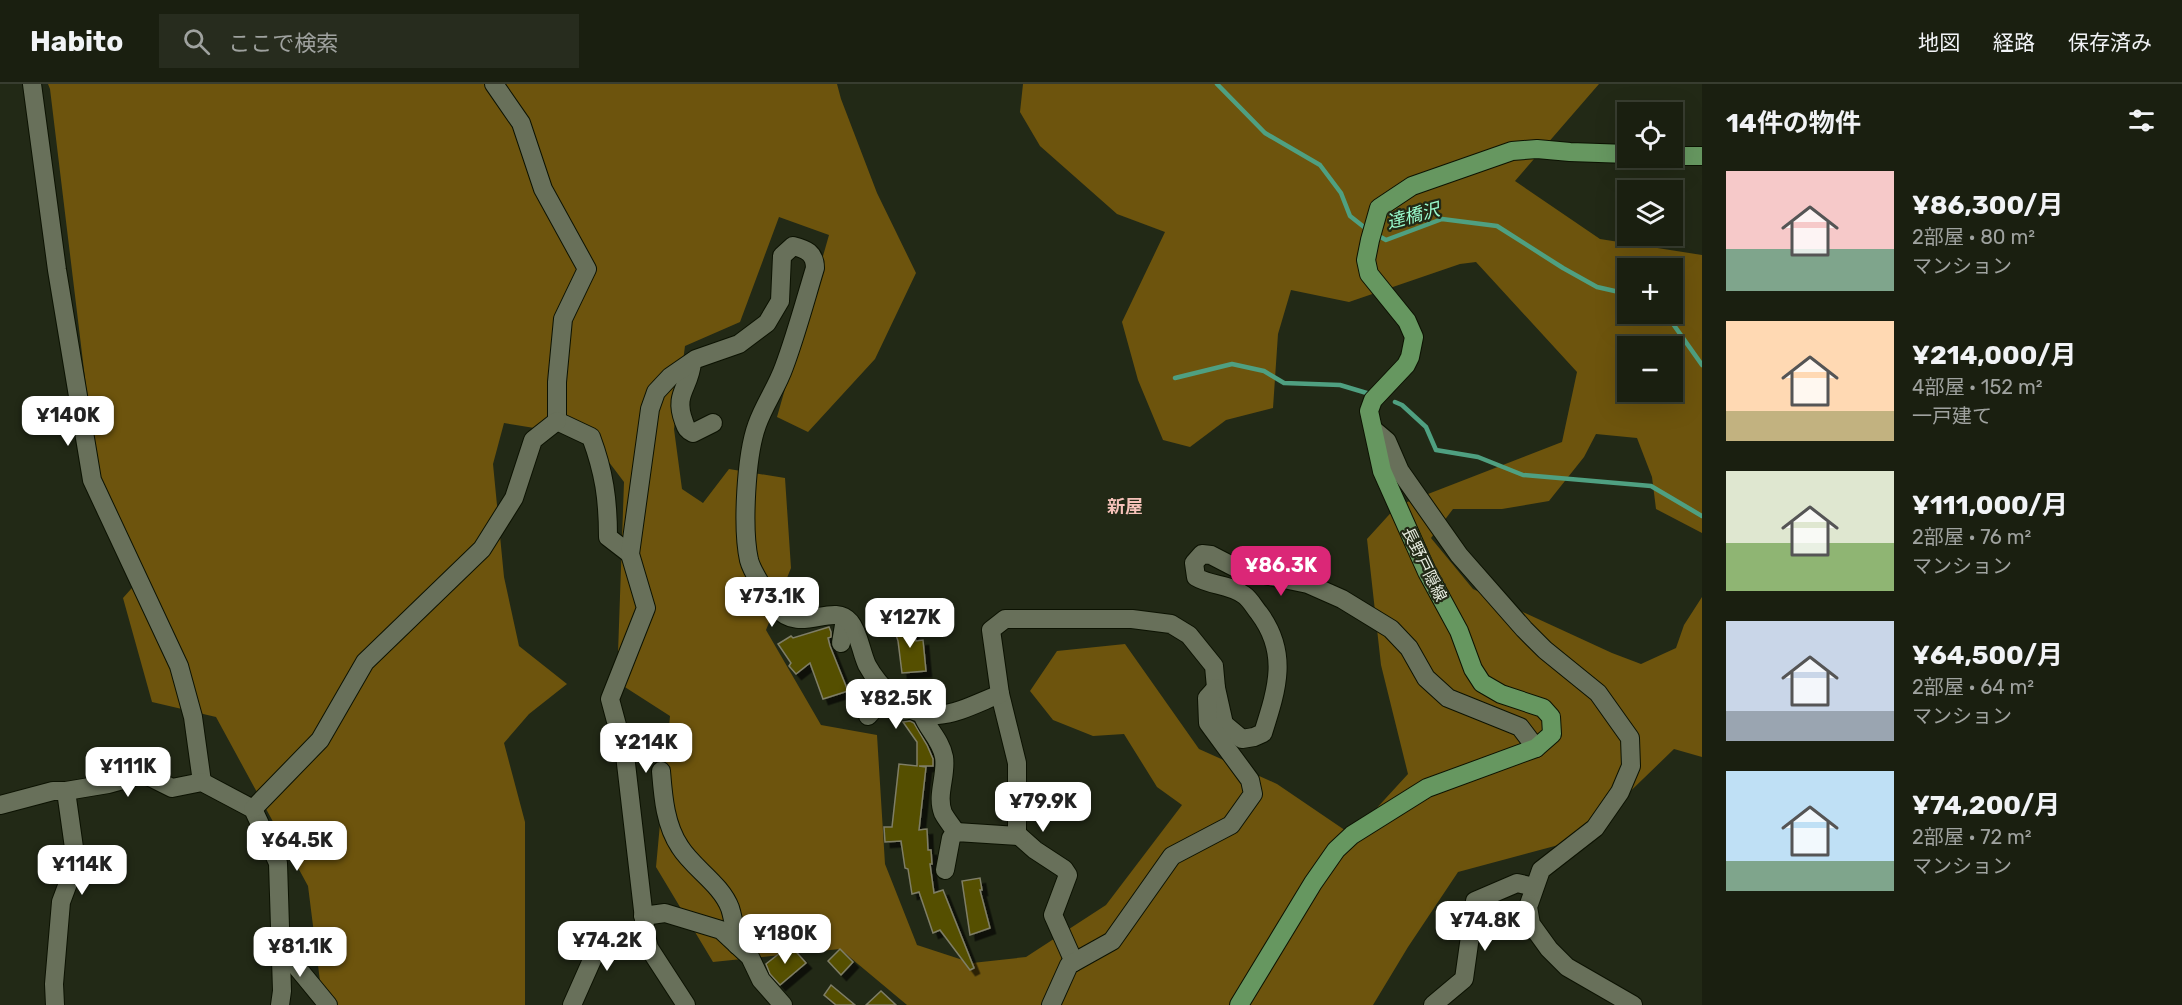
<!DOCTYPE html>
<html lang="ja">
<meta charset="utf-8">
<style>
body{margin:0;font-family:Rubik,"Noto Sans JP",sans-serif;background:#272c1e;color:#f1f3f6;height:100vh;display:flex;flex-direction:column;font-size:22px;white-space:nowrap}
*{box-sizing:border-box;margin:0}
p{font-size:20px;color:#9fa29f}
.icon{flex:none;width:33px;height:33px;fill:none;stroke:currentColor;stroke-width:2;stroke-linecap:round;stroke-linejoin:round}
.map{position:relative;flex:1;overflow:hidden}
.drawer{display:flex;flex-direction:column;background:#1a1f10;width:480px}
.drawer>*{flex:none}
.fabs{position:absolute;left:1617px;top:18px;display:grid;gap:12px}
.fabs a{display:grid;place-items:center;width:66px;height:66px;border-radius:0px;background:#1a1f10;box-shadow:0 6px 24px #0002,0 0 0 2px #383d30;font-size:30px}
.price{position:absolute;translate:-50% -51px;padding:0 14px;border-radius:12px;background:#fff;color:#222;font-size:20px;line-height:39px;filter:drop-shadow(0 2px 3px #0008)}
.price::after{content:'';position:absolute;left:50%;top:36px;width:18px;height:14px;margin-left:-9px;background:inherit;clip-path:polygon(0 0,100% 0,50% 100%)}
.price.on{background:#db2777;color:#fff}
ul{padding:0;list-style:none}
li{display:flex;align-items:center;gap:18px;height:150px;padding:0 24px}
li span{display:grid;place-items:center;flex:none;width:168px;height:120px;border-radius:0px;color:#555}
li>.icon{margin-inline-start:auto}
span .icon{width:72px;height:72px;fill:#fffc;stroke-width:1}
li b{font-size:26px}
h2{display:flex;justify-content:space-between;align-items:center;height:72px;padding:0 24px;font-size:26px}
header{display:flex;align-items:center;gap:36px;box-sizing:border-box;height:84px;padding:0 30px;background:#1a1f10;border-bottom:2px solid #383d30}
header strong{font-size:28px}
nav{display:flex;gap:33px;margin-inline-start:auto;font-size:21px}
.search{width:420px;height:54px;background:#272c1e;display:flex;align-items:center;gap:15px;box-sizing:border-box;padding:0 21px;border-radius:0px;color:#9fa29f;font-size:22px}
main{display:flex;flex:1;min-height:0}
.map>svg:first-child{display:block}
.forest{fill:#6d540d;fill-rule:evenodd}
.lines{fill:none;stroke-linecap:round;stroke-linejoin:round}
.stream{stroke:#4fa081;stroke-width:4.5}
.building{fill:#544f01;stroke:#7f7e66;stroke-width:1.5;filter:url(#shadow)}
.minor-casing{stroke:#0c1202;stroke-width:20}
.major-casing{stroke:#0c1202;stroke-width:20}
.minor{stroke:#68705a;stroke-width:18}
.major{stroke:#669760;stroke-width:18}
.labels{text-anchor:middle;stroke-width:4.5;stroke-linejoin:round;paint-order:stroke}
.street-label{font-size:16px;fill:#e8ede1;stroke:#222916}
.water-label{font-size:18px;font-style:italic;fill:#9afcce;stroke:#222916}
.neighbourhood-label{font-size:18px;font-weight:bold;fill:#f5c2b9;stroke:#222916}
</style>
<header>
<strong>Habito</strong>
<div class="search"><svg class="icon" aria-label="search" viewBox="0 0 24 24"><circle cx="10" cy="10" r="6"/><path d="M15 15l6 6"/></svg>ここで検索</div>
<nav><a>地図</a><a>経路</a><a>保存済み</a></nav>
</header>
<main>
<div class="map">
<svg width="1702" height="921" viewBox="0 0 1702 921">
<defs>
<filter id="shadow"><feDropShadow dx="5.5" dy="5.5" stdDeviation="0" flood-color="#0009"/></filter>
</defs>
<rect width="100%" height="100%" fill="#222916"/>
<path class="forest" d="M48,0h789l4,15 36,94 39,80 -41,86 -67,73 -31,-15 52,-182 -50,-18 -39,105 -55,24 -11,83 8,60 21,14 26,-34 56,9 6,90 -25,62 55,95 56,10 8,129 32,81 55,18 54,-6 80,-52 76,-100 -25,-18 -33,-53 -31,2 -40,-16 -23,-29 27,-40 68,-7 74,105 78,35 75,51 56,-61 -27,-109 -14,-126 30,-33 165,-64 15,-70 -101,-110 -16,2 -111,38 -58,-12 -13,44 -5,74 -47,12 -36,27 -27,-7 -25,-60 -16,-58 43,-90 -48,-18 -77,-68 -20,-34 3,-28h576l-84,97 85,58 102,16v278l-46,-24 -4,-32 -15,-39 -41,-4 -12,23 -35,44 -47,8h-49l-22,29 42,51 139,64 29,11 35,-16 8,-23 18,-28v160l-28,-8 -93,90 -123,33 -50,75 -35,58h-466l-67,-56 -127,13 -57,-95 14,-151 -53,-34 7,-200 -34,-45 -86,-14 -11,41 11,113 15,69 48,38 -38,30 -25,29 21,79v183h-202l-15,-119 -92,-169 -64,-15 -29,-104 16,-18 -40,-86 -49,-405zM1628,184h44v46h-44zM1628,262h44v46h-44z"/>
<g class="lines">
<g class="stream">
<path d="M1217,0l48,49 55,32 21,28 9,23 19,15"/>
<path d="M1377,151l9,5 56,-21 55,7 66,42 34,19 31,7"/>
<path d="M1666,230l36,51"/>
<path d="M1175,294l57,-14 32,7 20,12 56,2 30,9"/>
<path d="M1395,318l7,3 24,22 10,23 42,7 45,18 128,11 51,30"/>
</g>
</g>
<g class="building">
<path d="M909,536l7,21 7,-1 3,31 -24,2 -4,-32 -5,-15z"/>
<path d="M829,543l2,5v5l-3,1 2,8 18,45 -25,8 -13,-36 -14,11 -7,-8 2,-3 -13,-19 13,-8 2,2z"/>
<path d="M910,637l4,2 13,22 6,14v7h-14l7,1 -7,63 8,-1 1,21h3l1,14h-2l4,29 9,-3 31,78 -4,2 -30,-40 -7,3 -14,-41 -7,2 -4,-25 -3,-1 -4,-27 -16,1 -1,-15h8l7,-63 18,2v-24l-14,-20z"/>
<path d="M980,794l2,12h-2l10,38 -20,7 -8,-54z"/>
<path d="M790,861l16,18 -26,22 -10,-11 -4,-10z"/>
<path d="M840,865l13,13 -12,13 -13,-14z"/>
<path d="M831,901l24,20h-19l-12,-10z"/>
<path d="M881,907l15,14h-30z"/>
</g>
<g class="lines">
<g class="minor-casing">
<g id="minor">
<path d="M32,0l25,186 35,210 87,186 14,51 9,65"/>
<path d="M494,0l27,39 22,66 44,80 -24,50 -6,63v39"/>
<path d="M692,278c-2,26 -19,31 -8,60 2,6 3,8 9,11l20,-10"/>
<path d="M557,337l34,16c13,35 17,62 17,100l22,17"/>
<path d="M1374,346l13,11 13,30 59,84 65,74 21,21 53,43 32,45 1,28 -11,26 -25,36 -54,42 -13,37 3,17 18,25 18,18 66,38"/>
<path d="M841,559l4,-24"/>
<path d="M1000,610l17,69v71l18,16 29,19 4,6 -15,40 21,47"/>
<path d="M868,632l9,-10c12,-1 19,7 31,4"/>
<path d="M923,632c3,11 18,24 21,41 3,18 -8,38 -1,56 3,6 9,13 13,19"/>
<path d="M661,687c2,25 4,54 19,76 13,21 41,37 50,61 4,12 5,25 7,37"/>
<path d="M0,721l53,-14h13l42,-7 36,-10 28,14 30,-6 51,27 25,54 4,128 -2,14"/>
<path d="M253,725l67,-69 45,-78 117,-113 32,-51 19,-58 24,-19"/>
<path d="M945,786l6,-32 5,-6 63,4"/>
<path d="M643,832l22,-3 56,17 29,27 11,23 22,25"/>
<path d="M282,865l46,56"/>
<path d="M55,921l-1,-21 7,-82 15,-40 -10,-71"/>
<path d="M572,921l28,-63 16,-4 30,-2"/>
<path d="M686,921l-37,-57 -3,-12 -21,-181 -15,-56 36,-91 -16,-54 20,-145 6,-17 14,-15 26,-18 43,-15 28,-21 13,-22 2,-45 11,-10c13,3 22,7 22,22 -10,33 -19,67 -31,99 -7,20 -20,38 -27,58 -11,30 -15,103 -8,135 3,12 19,36 27,47 24,29 57,-6 74,15 9,11 11,30 17,43 6,11 16,23 25,31 37,35 68,14 108,-2l-9,-64 14,-11h127l39,5 18,11 25,31 2,22 8,36 18,15 12,-2 9,-4c14,-44 26,-80 -4,-120 -5,-6 -9,-14 -15,-18 -15,-11 -33,-9 -48,-18l-2,-14 8,-9 9,1 29,15 68,14 34,15 49,30 18,19 17,30 22,20 72,29 16,21"/>
<path d="M1051,921l18,-40 43,-24 60,-85 59,-31 22,-31 -3,-14 -42,-57 -1,-25 9,-10"/>
<path d="M1433,921l31,-26 11,-78 42,-18 17,4"/>
</g>
</g>
<g class="major-casing">
<g id="major">
<path d="M1672,72h30"/>
<path d="M1239,921l74,-122 23,-33 16,-15 75,-47 109,-40 16,-14 -1,-17 -8,-9 -42,-14 -19,-11 -9,-14 -14,-38 -32,-59 -45,-101 -13,-60 4,-11 33,-35 4,-8 4,-20 -7,-16 -38,-47 -3,-14 4,-20 9,-32 33,-22 100,-35 25,-2 33,3 58,2"/>
</g>
</g>
<use href="#minor" class="minor"/>
<use href="#major" class="major"/>
</g>
<g class="labels">
<g class="street-label">
<text transform="translate(1425 480) rotate(64)" y="6">長野戸隠線</text>
</g>
<g class="water-label">
<text transform="translate(1413 132) rotate(-15)" y="6">達橋沢</text>
</g>
<g class="neighbourhood-label">
<text x="1125" y="429">新屋</text>
</g>
</g>
</svg>
<div class="fabs">
<a><svg class="icon" aria-label="locate" viewBox="0 0 24 24"><circle cx="12" cy="12" r="6"/><path d="M12 2v4M12 18v4M2 12h4M18 12h4"/></svg></a>
<a><svg class="icon" aria-label="layers" viewBox="0 0 24 24"><path d="M12 4l9 5-9 5-9-5zM3 14l9 5 9-5"/></svg></a>
<a>+</a>
<a>−</a>
</div>
<b class="price" style="left:68px;top:363px">¥140K</b>
<b class="price on" style="left:1281px;top:513px">¥86.3K</b>
<b class="price" style="left:772px;top:544px">¥73.1K</b>
<b class="price" style="left:910px;top:565px">¥127K</b>
<b class="price" style="left:896px;top:646px">¥82.5K</b>
<b class="price" style="left:646px;top:690px">¥214K</b>
<b class="price" style="left:128px;top:714px">¥111K</b>
<b class="price" style="left:1043px;top:749px">¥79.9K</b>
<b class="price" style="left:297px;top:788px">¥64.5K</b>
<b class="price" style="left:82px;top:812px">¥114K</b>
<b class="price" style="left:1485px;top:868px">¥74.8K</b>
<b class="price" style="left:785px;top:881px">¥180K</b>
<b class="price" style="left:607px;top:888px">¥74.2K</b>
<b class="price" style="left:300px;top:894px">¥81.1K</b>
</div>
<section class="drawer">
<h2>14件の物件<svg class="icon" aria-label="filters" viewBox="0 0 24 24"><path d="M4 7h16M4 17h16"/><circle cx="9" cy="7" r="2"/><circle cx="15" cy="17" r="2"/></svg></h2>
<ul>
<li><span style="background:linear-gradient(#f6c9c9 65%,#7fa58c 0)"><svg class="icon" aria-label="home" viewBox="0 0 24 24"><path d="M3 11l9-7 9 7M6 9v11h12V9"/></svg></span><div><b>¥86,300/月</b><p>2部屋 · 80 m²</p><p>マンション</p></div></li>
<li><span style="background:linear-gradient(#ffd9b3 75%,#c2b280 0)"><svg class="icon" aria-label="home" viewBox="0 0 24 24"><path d="M3 11l9-7 9 7M6 9v11h12V9"/></svg></span><div><b>¥214,000/月</b><p>4部屋 · 152 m²</p><p>一戸建て</p></div></li>
<li><span style="background:linear-gradient(#dfe7d0 60%,#8fb573 0)"><svg class="icon" aria-label="home" viewBox="0 0 24 24"><path d="M3 11l9-7 9 7M6 9v11h12V9"/></svg></span><div><b>¥111,000/月</b><p>2部屋 · 76 m²</p><p>マンション</p></div></li>
<li><span style="background:linear-gradient(#c9d6e8 75%,#9aa5b1 0)"><svg class="icon" aria-label="home" viewBox="0 0 24 24"><path d="M3 11l9-7 9 7M6 9v11h12V9"/></svg></span><div><b>¥64,500/月</b><p>2部屋 · 64 m²</p><p>マンション</p></div></li>
<li><span style="background:linear-gradient(#bfe0f5 75%,#7fa58c 0)"><svg class="icon" aria-label="home" viewBox="0 0 24 24"><path d="M3 11l9-7 9 7M6 9v11h12V9"/></svg></span><div><b>¥74,200/月</b><p>2部屋 · 72 m²</p><p>マンション</p></div></li>
</ul>
</section>
</main>
